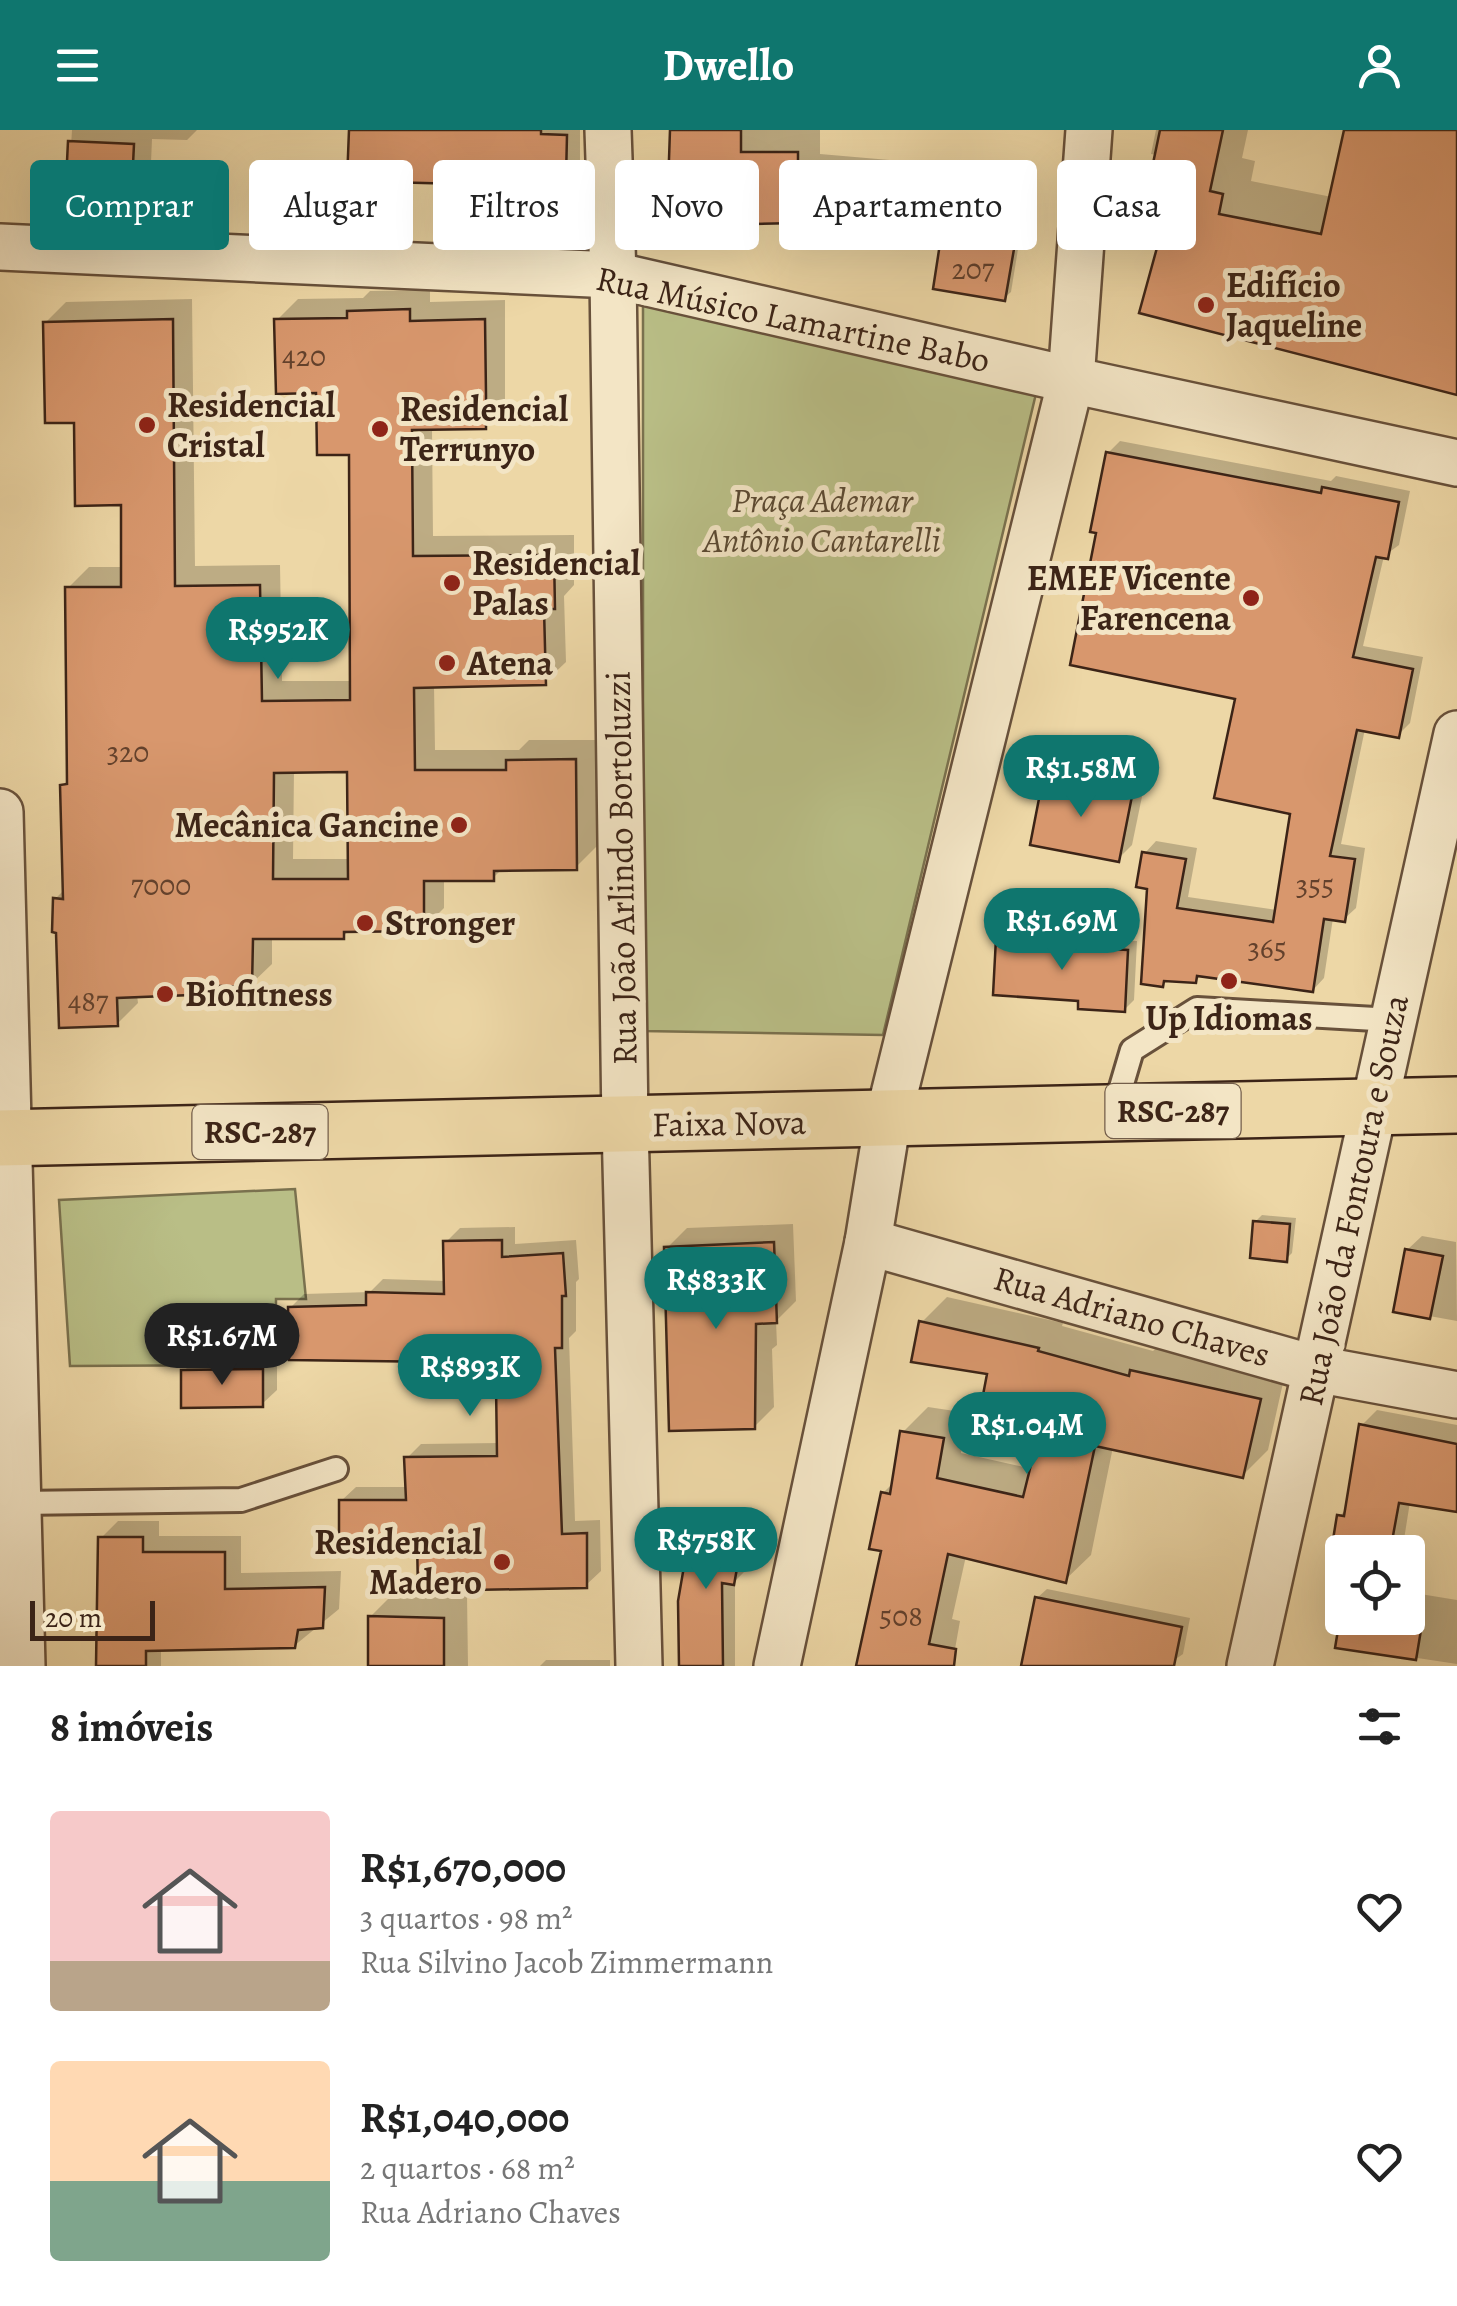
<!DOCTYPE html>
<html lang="pt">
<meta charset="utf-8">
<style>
body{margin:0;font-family:Alegreya,serif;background:#f2f2f2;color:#222;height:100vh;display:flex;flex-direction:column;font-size:38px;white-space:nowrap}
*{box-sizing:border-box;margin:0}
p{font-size:32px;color:#767676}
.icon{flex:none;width:55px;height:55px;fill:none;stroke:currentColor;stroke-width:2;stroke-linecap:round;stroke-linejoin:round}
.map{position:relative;height:1536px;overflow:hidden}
.sheet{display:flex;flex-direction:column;background:#fff;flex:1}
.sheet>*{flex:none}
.hud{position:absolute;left:30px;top:30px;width:1398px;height:90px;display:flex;gap:20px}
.fabs{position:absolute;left:1325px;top:1405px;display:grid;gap:20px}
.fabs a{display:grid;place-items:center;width:100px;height:100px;border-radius:10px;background:#fff;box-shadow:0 10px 40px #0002;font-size:50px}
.scale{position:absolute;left:30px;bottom:25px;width:125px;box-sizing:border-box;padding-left:10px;border:5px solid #3c2417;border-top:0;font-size:28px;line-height:35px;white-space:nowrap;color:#3c2417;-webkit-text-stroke:8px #f3e5c5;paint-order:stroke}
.price{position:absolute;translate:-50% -85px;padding:0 22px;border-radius:35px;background:#0f766e;color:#fff;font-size:32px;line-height:65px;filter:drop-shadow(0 2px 5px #0008)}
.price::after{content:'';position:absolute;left:50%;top:60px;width:30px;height:22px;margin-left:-15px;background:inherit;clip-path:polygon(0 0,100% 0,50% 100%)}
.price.selected{background:#222;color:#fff}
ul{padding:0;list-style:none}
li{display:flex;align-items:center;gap:30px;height:250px;padding:0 50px}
li span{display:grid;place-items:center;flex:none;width:280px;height:200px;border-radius:10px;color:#555}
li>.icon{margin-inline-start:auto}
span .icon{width:120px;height:120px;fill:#fffc;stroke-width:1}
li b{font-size:42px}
h2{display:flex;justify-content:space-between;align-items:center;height:120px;padding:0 50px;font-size:42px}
.chip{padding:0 35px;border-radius:10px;background:#fff;box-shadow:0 10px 40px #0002;font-size:35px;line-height:90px}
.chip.selected{background:#0f766e;color:#fff}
header{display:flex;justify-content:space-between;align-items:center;height:130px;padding:0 50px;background:#0f766e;color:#fff;font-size:45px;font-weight:700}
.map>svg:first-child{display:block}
.green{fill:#b9be86;stroke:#7a714e;stroke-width:2.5}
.shadow{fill:#0003;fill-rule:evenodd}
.building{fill:#d8976d;stroke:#3c2417;stroke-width:2.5;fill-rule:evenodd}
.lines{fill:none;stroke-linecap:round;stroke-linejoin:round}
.lane-casing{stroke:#68513b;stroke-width:28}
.street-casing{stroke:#68513b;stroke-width:50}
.highway-casing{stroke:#3c2417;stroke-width:60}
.lane{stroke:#f3e5c5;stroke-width:22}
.street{stroke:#f3e5c5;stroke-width:45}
.highway{stroke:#edd7a6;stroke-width:55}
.poi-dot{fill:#8f2418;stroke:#f3e5c5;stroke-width:4}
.labels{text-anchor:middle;stroke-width:10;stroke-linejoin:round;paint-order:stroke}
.number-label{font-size:30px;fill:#63412c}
.shield{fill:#f3e5c5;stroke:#735e4b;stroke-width:2.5}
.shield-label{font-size:32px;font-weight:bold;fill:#3c2417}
.poi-label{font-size:35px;font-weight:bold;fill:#3c2417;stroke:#f3e5c5;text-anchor:start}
.street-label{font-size:35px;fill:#3c2417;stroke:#f3e5c5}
.park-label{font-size:35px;font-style:italic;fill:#5b4a33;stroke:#f3e5c5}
</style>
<header><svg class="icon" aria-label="menu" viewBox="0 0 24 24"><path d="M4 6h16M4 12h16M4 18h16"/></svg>Dwello<svg class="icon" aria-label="person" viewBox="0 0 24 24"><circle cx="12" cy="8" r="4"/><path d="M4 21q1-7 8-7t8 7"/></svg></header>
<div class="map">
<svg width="1457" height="1536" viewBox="0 0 1457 1536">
<rect width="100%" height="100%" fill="#edd7a6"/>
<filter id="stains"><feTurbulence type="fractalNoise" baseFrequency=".002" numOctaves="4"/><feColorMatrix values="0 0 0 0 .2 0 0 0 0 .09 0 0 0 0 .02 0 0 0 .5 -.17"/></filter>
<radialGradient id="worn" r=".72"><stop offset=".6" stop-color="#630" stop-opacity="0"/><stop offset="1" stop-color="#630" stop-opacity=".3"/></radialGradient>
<g class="green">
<path d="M643,167l396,84 -156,654 -240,-4z"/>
<path d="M295,1059l11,110h-30l-1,66 -205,1 -11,-166z"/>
</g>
<g class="shadow">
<path d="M72,0h125l-10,10 -35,-1 -1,24 -20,20 -62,-4z"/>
<path d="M351,0h229v31l-15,15 -14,-1 -13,13 -36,-5z"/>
<path d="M672,0h148v24l139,12 -4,43 -23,23z"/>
<path d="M1156,0h92l-6,28 13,3 -4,20 81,16 15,-67h110v262l-296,-150 -3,-87 -7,-1z"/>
<path d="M950,101l69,12 -8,49 -7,6 -60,-60z"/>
<path d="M430,160v12l75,-2v105l-20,21 -53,1 1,109 141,-1v50l-10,11 2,66 -21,20 -111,3 1,65h84l10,-10h67l1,106 -21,21 -73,1 -10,10h-49v30l-21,21h-73l-7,8h-71v27l-21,20 -52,-1 -9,9 -53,3 1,8 -21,21 -62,-125 10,-10 -3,-103 8,-8 -2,-190 21,-21h35l-1,-65 -47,-82 -31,-97 21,-21 126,-3 3,267 85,-1 2,116h70l-1,-228 -74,-133 21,-21 65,-1 7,-7zM294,640h55l1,89h-57z"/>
<path d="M1120,311l211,40 5,-5 74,15 -11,54 -15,11 -21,90 60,11 -13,66 -12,12 -33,-6 -24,115 24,4 -9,60 -12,11 -11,-1 -9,60 -11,12 -111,-16 -6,7 -29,-2 -5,5 -17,-131 11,-12 41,7 -9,49 89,13 16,-98 -55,-115 -139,-166 9,-78z"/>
<path d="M1060,634l85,18 -13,63 -14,14 -73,-80z"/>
<path d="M1008,799l72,5 -1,4 58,3 -3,59 -10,10 -43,-11 -82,-60z"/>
<path d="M1262,1085l34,3 -4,35 -6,6 -31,-37z"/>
<path d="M793,1094l3,77 -20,20 1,24 -5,4 2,58 -20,20 -87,-179 20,-20z"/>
<path d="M515,1097v17l61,-4 3,39 -3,3v49l-7,7 6,183 25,-1 1,51 -15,14 -161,3v5l42,1 1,72h-97l-1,-49 25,-25 26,1 -2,-57 -78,-35 15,-14h52l-1,-29 14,-14 78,-1v-61l-53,-22 -156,-52 14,-14 66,-2 13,-13 63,2v-39l14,-14z"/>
<path d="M1422,1106l34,6 1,79 -61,-11 11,-60z"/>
<path d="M947,1167l116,26 -1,3 91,25 5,-5 127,28 -17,76 -25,25 -130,-28 -22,108 -26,25 -99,-24 -14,63 8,2 -8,45h-94l26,-116 -1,-57 11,-11 8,-49 26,-26 40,6 -7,40 72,16 15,-63 -58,-34 -69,-49z"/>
<path d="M198,1226h79v34l-15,14 -78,-33z"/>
<path d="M1377,1280l80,15v85l-47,-8 -8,50h-60v30l-13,-3 11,-63 7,-8 14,-82z"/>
<path d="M708,1378l48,8 -9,53 -12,12v85h-54l13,-145z"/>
<path d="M118,1391h41v15h82v37l100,-2 -2,38 -45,37 -133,2v18h-62l2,-128z"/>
<path d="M1047,1459l143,29 -7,36 -17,12h-146l17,-68z"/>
<path d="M1408,1462l49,8v64l-119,-18 4,-29 66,1z"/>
<path d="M546,1530h64v6h-70z"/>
</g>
<g class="building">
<path d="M349,0h192v4l26,1 -1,43h-26l-1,13 -39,-2v-4l-153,-4z"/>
<path d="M670,0h71v22h57v24l139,12 -4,47 -135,-12 -44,1 -87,-7z"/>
<path d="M1160,0h63l-13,61 13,3 -4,20 102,20 23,-104h113v265l-318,-82 19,-69 -21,-4z"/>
<path d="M68,11l66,3 -2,41 -66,-3z"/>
<path d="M941,107l73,12 -9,52 -72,-12z"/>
<path d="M410,179v12l75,-2 1,76v34l-74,1 1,126 141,-1 1,54h-11l2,76 -132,3 1,82h91v-10l70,-1 1,111 -83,1v10h-70v50l-80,1v7h-91l-1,48 -61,-2v10l-74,3 1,28 -59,2 -3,-95 -4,-1 1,-34 10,1 -3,-114 7,-1 -2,-197h56v-82l-46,1 -1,-83h-29l-2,-101 130,-3 2,267 85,-1 2,116 88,-1 -1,-245h-32l-1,-62 -40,1 -2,-75 73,-1v-7zM347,642l1,107h-75l1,-106z"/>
<path d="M1106,322l215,41 1,-6 77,15 -11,57 -12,-2 -23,100 60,12 -14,69 -42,-8 -27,126 25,3 -10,63 -21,-3 -11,73 -116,-16 -1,7 -32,-2 -1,6 -22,-3 6,-95 -11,-2 6,-35 44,7 -9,49 96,14 17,-108 -76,-16 21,-99 -165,-34 26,-132 -6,-1z"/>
<path d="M1043,648l89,18 -13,66 -89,-17z"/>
<path d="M996,808l75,5v4l57,3 -3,62 -47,-3v-8l-85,-6z"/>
<path d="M1253,1091l37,3 -3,38 -37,-4z"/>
<path d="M502,1110v17l61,-4 3,43h-4v52h-7l7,186 25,-1v55l-169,3 -1,-52h-78v-39h67l-2,-43 93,-1 -1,-71h-53v-23l-154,-2 -1,-53 78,-2v-13l78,2 -1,-53z"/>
<path d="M774,1112l3,81 -21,1 -1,105 -86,2 -5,-184z"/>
<path d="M1405,1119l38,7 -13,63 -37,-7z"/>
<path d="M919,1191l120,27 -1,3 91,25 1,-6 131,29 -18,79 -148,-32 -29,137 -118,-29 -19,90 27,5 -2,17h-98l25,-115 -12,-2 12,-57 9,2 10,-63 44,7 -7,40 86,19 22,-89 -62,-13 4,-21 -76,-12z"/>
<path d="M263,1239v38l-82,1v-38z"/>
<path d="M1359,1294l98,20v68l-58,-9 -9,49h-59l6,-37 7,1z"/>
<path d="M692,1390l52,9 -10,56 -12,-2 1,83h-44l-1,-65z"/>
<path d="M98,1407h45v15h82v37l100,-2 -2,41 -25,2 -3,18 -149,3v15h-50z"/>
<path d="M1035,1467l147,30 -8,39h-153z"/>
<path d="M368,1486l76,2v48h-76z"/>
<path d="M1340,1488h83l-7,42 -81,-12z"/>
</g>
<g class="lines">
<g class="lane-casing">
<g id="lane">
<path d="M1114,981l18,-61 65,-41 196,11"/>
<path d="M19,1373l222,-3 95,-31"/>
</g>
</g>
<g class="street-casing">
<g id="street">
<path d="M608,0l5,145 12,850 14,541"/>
<path d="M0,117l613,28 458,105 386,83"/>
<path d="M0,682l22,854"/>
<path d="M868,1112l448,127 141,26"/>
<path d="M777,1536l91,-424 20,-123 183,-739 18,-250"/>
<path d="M1250,1536l207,-932"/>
</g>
</g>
<g class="highway-casing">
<path id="highway" d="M0,1008l1457,-33"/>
</g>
<use href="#lane" class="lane"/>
<use href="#street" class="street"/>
<use href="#highway" class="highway"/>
</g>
<g class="poi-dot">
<circle cx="1206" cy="175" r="10"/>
<circle cx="147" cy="295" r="10"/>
<circle cx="380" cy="299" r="10"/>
<circle cx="452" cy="453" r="10"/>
<circle cx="1251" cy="468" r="10"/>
<circle cx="447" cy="533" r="10"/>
<circle cx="459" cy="695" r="10"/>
<circle cx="365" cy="793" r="10"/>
<circle cx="1229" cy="851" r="10"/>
<circle cx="165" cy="864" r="10"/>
<circle cx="502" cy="1432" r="10"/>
</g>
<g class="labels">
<g class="number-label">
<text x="973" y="149">207</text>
<text x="304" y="236">420</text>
<text x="128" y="632">320</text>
<text x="161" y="765">7000</text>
<text x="1315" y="765">355</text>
<text x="1267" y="828">365</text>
<text x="88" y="881">487</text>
<text x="901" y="1496">508</text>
</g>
<g class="shield">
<rect x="1105.5" y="954" width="135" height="54" rx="8"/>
<rect x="192.5" y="975" width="135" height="54" rx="8"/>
</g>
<g class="shield-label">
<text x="1173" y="992">RSC-287</text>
<text x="260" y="1013">RSC-287</text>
</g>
<g class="poi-label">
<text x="1226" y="167">Edifício<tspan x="1226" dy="40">Jaqueline</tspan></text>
<text x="167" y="287">Residencial<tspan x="167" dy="40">Cristal</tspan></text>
<text x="400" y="291">Residencial<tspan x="400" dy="40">Terrunyo</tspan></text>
<text x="472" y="445">Residencial<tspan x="472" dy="40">Palas</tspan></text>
<text x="1231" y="460" text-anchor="end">EMEF Vicente<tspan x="1231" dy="40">Farencena</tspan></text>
<text x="467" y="545">Atena</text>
<text x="439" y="707" text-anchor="end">Mecânica Gancine</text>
<text x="385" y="805">Stronger</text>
<text x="185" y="876">Biofitness</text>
<text x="1229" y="900" text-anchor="middle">Up Idiomas</text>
<text x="482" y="1424" text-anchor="end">Residencial<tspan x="482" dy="40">Madero</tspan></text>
</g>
<g class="street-label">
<text transform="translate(793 189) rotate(12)" y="12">Rua Músico Lamartine Babo</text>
<text transform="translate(621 738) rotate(-91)" y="12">Rua João Arlindo Bortoluzzi</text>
<text transform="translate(729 993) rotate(-1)" y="12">Faixa Nova</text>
<text transform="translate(1353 1070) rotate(-78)" y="12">Rua João da Fontoura e Souza</text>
<text transform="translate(1132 1186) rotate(16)" y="12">Rua Adriano Chaves</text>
</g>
<g class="park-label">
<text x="822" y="382">Praça Ademar<tspan x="822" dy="40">Antônio Cantarelli</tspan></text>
</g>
</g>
<rect width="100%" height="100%" filter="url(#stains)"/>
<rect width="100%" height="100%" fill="url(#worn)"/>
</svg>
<div class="fabs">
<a><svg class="icon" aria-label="locate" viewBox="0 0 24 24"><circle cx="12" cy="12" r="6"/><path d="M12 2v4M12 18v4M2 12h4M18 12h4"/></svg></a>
</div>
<div class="scale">20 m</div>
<b class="price" style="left:278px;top:552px">R$952K</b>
<b class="price" style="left:1081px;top:690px">R$1.58M</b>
<b class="price" style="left:1062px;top:843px">R$1.69M</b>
<b class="price" style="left:716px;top:1202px">R$833K</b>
<b class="price selected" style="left:222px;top:1258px">R$1.67M</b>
<b class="price" style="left:470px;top:1289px">R$893K</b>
<b class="price" style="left:1027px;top:1347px">R$1.04M</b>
<b class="price" style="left:706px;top:1462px">R$758K</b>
<div class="hud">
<a class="chip selected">Comprar</a>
<a class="chip">Alugar</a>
<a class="chip">Filtros</a>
<a class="chip">Novo</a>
<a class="chip">Apartamento</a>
<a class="chip">Casa</a>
</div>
</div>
<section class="sheet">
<h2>8 imóveis<svg class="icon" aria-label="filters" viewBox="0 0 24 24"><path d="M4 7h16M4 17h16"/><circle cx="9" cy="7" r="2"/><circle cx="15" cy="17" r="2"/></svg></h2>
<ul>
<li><span style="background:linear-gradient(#f6c9c9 75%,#b9a48a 0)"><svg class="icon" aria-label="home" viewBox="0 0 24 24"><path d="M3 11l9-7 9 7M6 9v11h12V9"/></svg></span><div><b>R$1,670,000</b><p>3 quartos · 98 m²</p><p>Rua Silvino Jacob Zimmermann</p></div><svg class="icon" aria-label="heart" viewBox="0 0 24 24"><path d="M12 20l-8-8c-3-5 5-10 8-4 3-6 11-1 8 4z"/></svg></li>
<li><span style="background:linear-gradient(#ffd9b3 60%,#7fa58c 0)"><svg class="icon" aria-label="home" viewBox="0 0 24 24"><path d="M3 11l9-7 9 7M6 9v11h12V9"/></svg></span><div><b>R$1,040,000</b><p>2 quartos · 68 m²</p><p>Rua Adriano Chaves</p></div><svg class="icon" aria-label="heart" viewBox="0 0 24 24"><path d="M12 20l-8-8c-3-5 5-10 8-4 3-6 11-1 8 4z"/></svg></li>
</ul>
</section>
